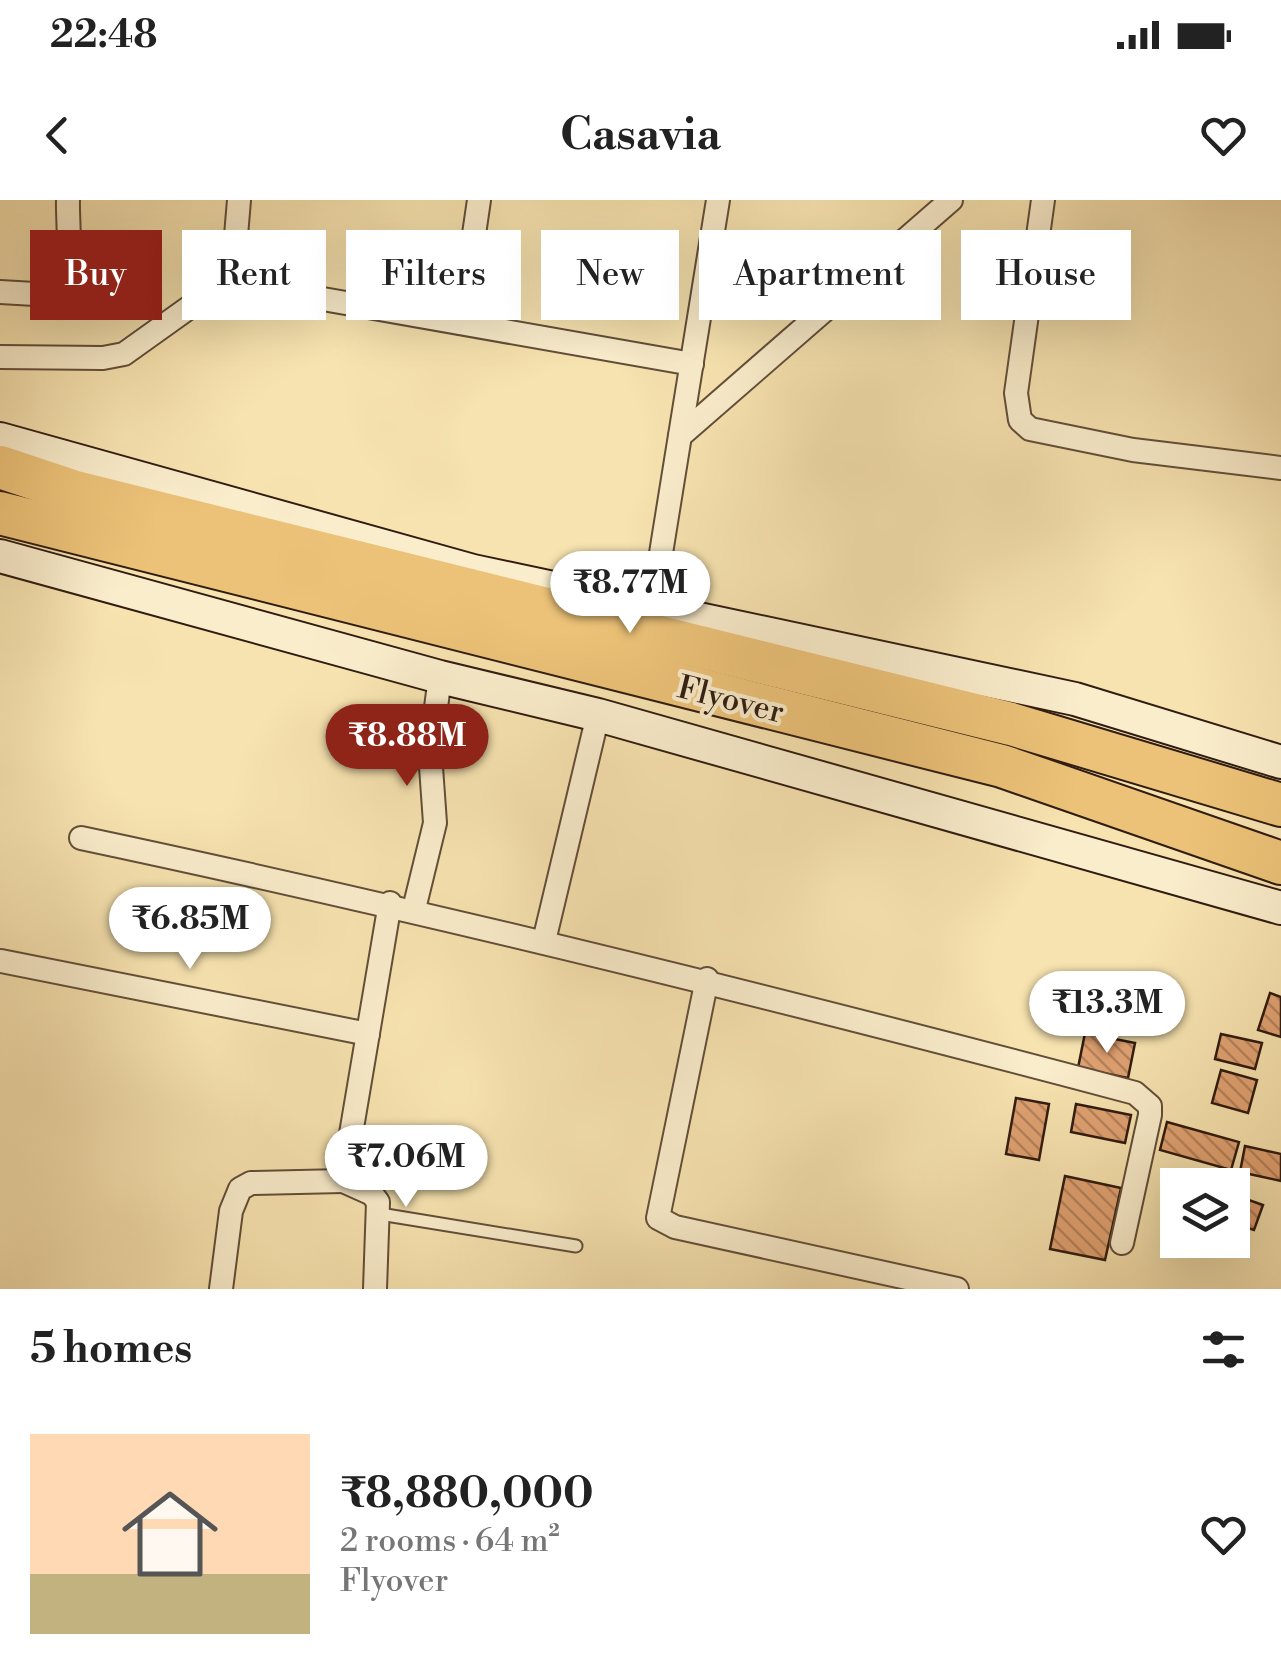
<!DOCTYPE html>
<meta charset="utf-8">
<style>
body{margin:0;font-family:"Libre Bodoni",serif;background:#f2f2f2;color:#222;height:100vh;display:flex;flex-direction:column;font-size:38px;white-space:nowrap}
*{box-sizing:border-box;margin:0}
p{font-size:32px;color:#767676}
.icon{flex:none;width:55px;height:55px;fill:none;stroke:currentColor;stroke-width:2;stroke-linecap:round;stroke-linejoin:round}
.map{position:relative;height:1089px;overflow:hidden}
.drawer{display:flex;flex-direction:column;background:#fff;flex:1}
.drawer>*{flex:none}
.hud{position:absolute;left:30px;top:30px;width:1222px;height:90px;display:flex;gap:20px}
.buttons{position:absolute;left:1160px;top:968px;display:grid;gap:20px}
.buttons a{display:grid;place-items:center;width:90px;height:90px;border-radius:0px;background:#fff;box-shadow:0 10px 40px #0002;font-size:50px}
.price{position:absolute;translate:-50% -85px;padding:0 22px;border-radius:35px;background:#fff;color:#222;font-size:32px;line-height:65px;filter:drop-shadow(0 2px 5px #0008)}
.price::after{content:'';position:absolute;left:50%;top:60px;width:30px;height:22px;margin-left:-15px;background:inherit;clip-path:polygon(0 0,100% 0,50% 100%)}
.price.selected{background:#8f2418;color:#fff}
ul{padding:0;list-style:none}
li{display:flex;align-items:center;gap:30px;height:250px;padding:0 30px}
li span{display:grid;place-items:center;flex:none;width:280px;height:200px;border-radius:0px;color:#555}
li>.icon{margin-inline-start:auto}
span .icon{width:120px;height:120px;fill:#fffc;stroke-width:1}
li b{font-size:42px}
h2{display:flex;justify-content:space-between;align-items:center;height:120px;padding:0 30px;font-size:42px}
.chip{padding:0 35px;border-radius:0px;background:#fff;box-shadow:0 10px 40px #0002;font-size:35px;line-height:90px}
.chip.selected{background:#8f2418;color:#fff}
.status{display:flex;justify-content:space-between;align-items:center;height:70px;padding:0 50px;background:#fff;direction:ltr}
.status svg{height:28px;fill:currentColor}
header{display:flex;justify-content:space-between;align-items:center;height:130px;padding:0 30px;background:#fff;font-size:45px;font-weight:800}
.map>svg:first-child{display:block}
.building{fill:url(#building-back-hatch);stroke:#301c11;stroke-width:2.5}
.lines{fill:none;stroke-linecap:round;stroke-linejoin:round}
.lane-casing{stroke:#624e39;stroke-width:15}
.street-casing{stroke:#624e39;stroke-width:26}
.secondary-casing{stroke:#301c11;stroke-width:36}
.highway-casing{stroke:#301c11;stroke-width:46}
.lane{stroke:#faedcc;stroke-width:11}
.street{stroke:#faedcc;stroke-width:22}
.secondary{stroke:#faedcc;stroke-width:32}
.highway{stroke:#ecc278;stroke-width:42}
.labels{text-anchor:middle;stroke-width:8;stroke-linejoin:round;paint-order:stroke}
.street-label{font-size:32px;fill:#301c11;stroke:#faedcc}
</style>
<div class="status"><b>22:48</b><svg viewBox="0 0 49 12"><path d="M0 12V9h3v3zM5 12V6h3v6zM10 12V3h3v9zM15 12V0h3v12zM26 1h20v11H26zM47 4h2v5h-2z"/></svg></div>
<header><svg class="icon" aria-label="back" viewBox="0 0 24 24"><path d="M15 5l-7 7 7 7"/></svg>Casavia<svg class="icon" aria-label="heart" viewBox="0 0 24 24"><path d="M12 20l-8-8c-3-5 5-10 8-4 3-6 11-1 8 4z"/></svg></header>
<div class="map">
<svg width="1281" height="1089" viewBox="0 0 1281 1089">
<defs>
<pattern id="building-back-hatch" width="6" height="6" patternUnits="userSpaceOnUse" patternTransform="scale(2.5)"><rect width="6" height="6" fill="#e0a272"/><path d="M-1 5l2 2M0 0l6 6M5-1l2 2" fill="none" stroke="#b6835c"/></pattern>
</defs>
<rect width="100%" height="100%" fill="#f7e3b0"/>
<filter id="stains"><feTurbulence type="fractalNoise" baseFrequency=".002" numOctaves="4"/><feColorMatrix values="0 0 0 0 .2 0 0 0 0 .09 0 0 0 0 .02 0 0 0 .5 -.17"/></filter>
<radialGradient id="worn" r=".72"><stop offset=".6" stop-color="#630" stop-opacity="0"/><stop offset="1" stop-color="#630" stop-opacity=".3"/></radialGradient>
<g class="building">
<path d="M1270,793l11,4v40l-23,-7z"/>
<path d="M1085,833l50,10 -7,35 -50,-10z"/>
<path d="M1221,834l41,9 -7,26 -40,-10z"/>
<path d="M1221,870l36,10 -9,33 -36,-10z"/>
<path d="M1016,898l33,6 -10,56 -33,-6z"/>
<path d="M1076,904l55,11 -6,28 -54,-11z"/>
<path d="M1167,922l72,20 -8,28 -71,-20z"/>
<path d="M1245,946l36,8v27l-41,-9z"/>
<path d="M1065,976l56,12 -16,72 -55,-11z"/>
<path d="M1232,994l31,11 -9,25 -22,-7z"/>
</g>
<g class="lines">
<g class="lane-casing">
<path id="lane" d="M380,1014l196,32"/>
</g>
<g class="street-casing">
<g id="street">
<path d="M1043,0l-27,193 4,27 10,9 103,21 148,18"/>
<path d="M232,83l7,-83"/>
<path d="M0,92l52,3c24,-16 15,-70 16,-95"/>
<path d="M461,123l18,-123"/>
<path d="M0,157l103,1 21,-4 91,-65 17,-6 460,81"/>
<path d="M680,236l271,-236"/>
<path d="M652,409l66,-409"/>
<path d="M81,638c354,75 704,162 1054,255l15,13v9l-28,128"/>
<path d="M414,709l21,-86 -5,-70 10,-76"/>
<path d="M544,741l54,-226"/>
<path d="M1,761l367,73"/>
<path d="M707,779l-49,239 17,9 282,62"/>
<path d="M343,981l29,13 6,8 -3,87"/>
<path d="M221,1089l10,-78 9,-22 11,-6 92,-2 47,-278"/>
</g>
</g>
<g class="secondary-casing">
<g id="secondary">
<path d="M0,239l473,132 602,128 206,63"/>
<path d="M0,356l440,121 158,38 683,193"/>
</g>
</g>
<g class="highway-casing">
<g id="highway">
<path d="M0,267l75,25 936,232 270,81"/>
<path d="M0,313l1002,253 279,97"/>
</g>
</g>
<use href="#lane" class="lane"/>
<use href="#street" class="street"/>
<use href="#secondary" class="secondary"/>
<use href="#highway" class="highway"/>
</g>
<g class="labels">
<g class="street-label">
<text transform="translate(731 499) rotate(14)" y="11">Flyover</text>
</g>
</g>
<rect width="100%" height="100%" filter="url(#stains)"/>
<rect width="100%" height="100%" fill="url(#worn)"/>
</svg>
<div class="buttons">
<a><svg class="icon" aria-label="layers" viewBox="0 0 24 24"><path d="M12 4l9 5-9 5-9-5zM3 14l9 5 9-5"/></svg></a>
</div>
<b class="price" style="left:630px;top:436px">₹8.77M</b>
<b class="price selected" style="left:407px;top:589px">₹8.88M</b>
<b class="price" style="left:190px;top:772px">₹6.85M</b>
<b class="price" style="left:1107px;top:856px">₹13.3M</b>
<b class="price" style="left:406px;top:1010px">₹7.06M</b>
<div class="hud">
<a class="chip selected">Buy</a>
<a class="chip">Rent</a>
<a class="chip">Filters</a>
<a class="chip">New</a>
<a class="chip">Apartment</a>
<a class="chip">House</a>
</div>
</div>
<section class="drawer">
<h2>5 homes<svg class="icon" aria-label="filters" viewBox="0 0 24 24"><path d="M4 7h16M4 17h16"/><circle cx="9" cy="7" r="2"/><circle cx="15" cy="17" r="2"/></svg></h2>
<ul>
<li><span style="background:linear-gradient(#ffd9b3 70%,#c2b280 0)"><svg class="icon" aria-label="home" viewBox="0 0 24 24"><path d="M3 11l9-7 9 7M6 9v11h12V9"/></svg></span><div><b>₹8,880,000</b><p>2 rooms · 64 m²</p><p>Flyover</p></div><svg class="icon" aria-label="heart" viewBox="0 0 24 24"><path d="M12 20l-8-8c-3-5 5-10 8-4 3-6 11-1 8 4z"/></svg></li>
</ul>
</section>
